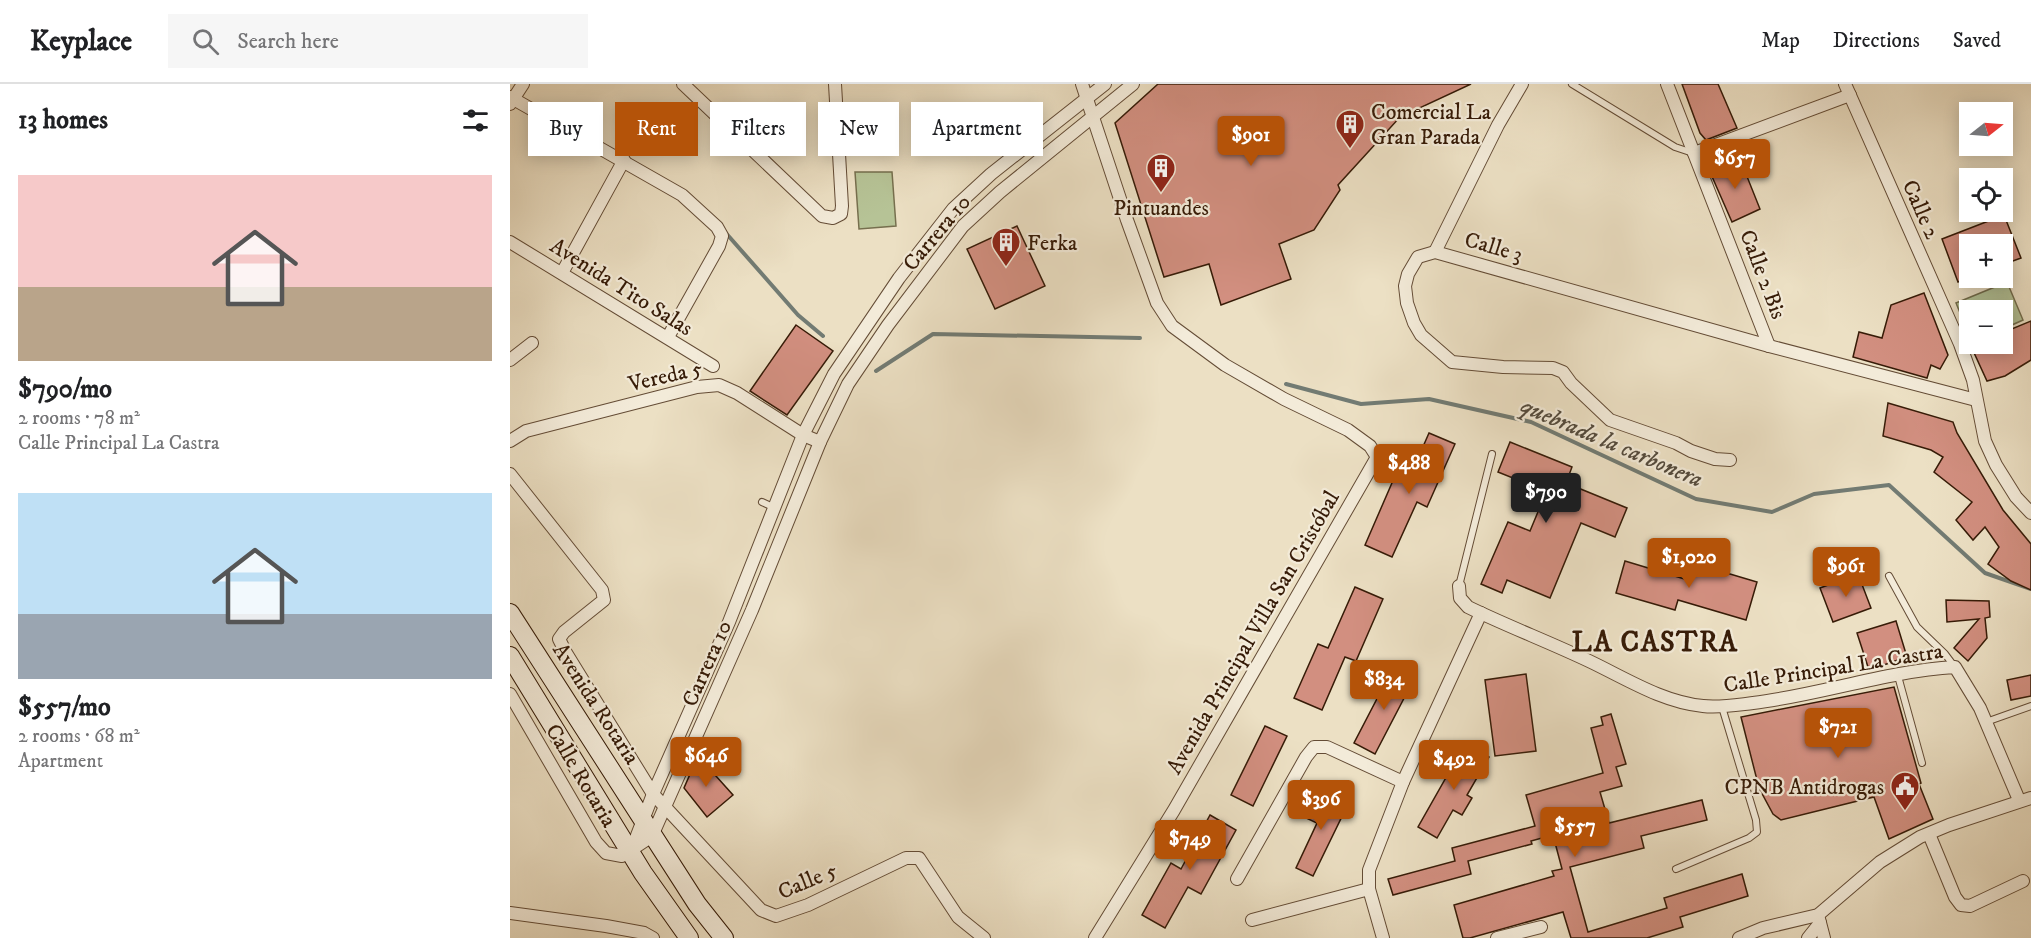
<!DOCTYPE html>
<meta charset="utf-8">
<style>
body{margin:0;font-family:"IM FELL DW Pica",serif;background:#f6f6f6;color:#202124;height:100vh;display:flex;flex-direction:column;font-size:22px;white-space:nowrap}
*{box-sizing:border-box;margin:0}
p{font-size:20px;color:#757577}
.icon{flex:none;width:33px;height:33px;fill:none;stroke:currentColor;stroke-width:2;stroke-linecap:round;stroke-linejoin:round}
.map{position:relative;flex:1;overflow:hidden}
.panel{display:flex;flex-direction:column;background:#fff;width:510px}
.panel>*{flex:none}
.banner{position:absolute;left:18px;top:18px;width:570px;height:54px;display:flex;gap:12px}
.needle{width:39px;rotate:73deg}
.fabs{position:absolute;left:1449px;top:18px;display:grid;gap:12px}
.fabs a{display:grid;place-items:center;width:54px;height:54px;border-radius:0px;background:#fff;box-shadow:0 3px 15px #0003;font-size:30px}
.price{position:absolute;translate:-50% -51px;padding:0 14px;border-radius:6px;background:#b45309;color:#fff;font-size:20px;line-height:39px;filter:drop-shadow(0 2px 3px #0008)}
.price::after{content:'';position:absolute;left:50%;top:36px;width:18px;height:14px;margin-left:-9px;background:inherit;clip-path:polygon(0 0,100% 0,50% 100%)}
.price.selected{background:#222;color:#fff}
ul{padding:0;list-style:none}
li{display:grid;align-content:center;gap:12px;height:318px;padding:0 18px}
li span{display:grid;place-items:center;height:186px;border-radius:0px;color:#555}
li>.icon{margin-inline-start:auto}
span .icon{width:108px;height:108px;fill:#fffc;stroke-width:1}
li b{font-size:26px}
h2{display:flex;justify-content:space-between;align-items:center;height:72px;padding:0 18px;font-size:26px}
.pill{padding:0 21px;border-radius:0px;background:#fff;box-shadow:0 3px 15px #0003;font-size:21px;line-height:54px}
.pill.selected{background:#b45309;color:#fff}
header{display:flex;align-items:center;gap:36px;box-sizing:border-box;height:84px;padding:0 30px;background:#fff;border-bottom:2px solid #e0e0e0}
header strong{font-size:28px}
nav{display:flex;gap:33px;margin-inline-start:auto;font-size:21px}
.search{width:420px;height:54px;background:#f6f6f6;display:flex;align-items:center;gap:15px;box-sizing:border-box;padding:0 21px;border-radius:0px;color:#757577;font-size:22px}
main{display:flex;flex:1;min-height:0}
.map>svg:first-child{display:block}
.pitch{fill:#b6c396;stroke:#766f4e;stroke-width:1.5}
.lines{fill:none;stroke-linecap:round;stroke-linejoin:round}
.stream{stroke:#727b73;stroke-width:4}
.building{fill:#d28f80;stroke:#361b07;stroke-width:1.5}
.service-casing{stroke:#644c36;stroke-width:8}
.minor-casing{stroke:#644c36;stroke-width:14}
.secondary-casing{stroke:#361b07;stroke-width:20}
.service{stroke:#f3ebd9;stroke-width:6}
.minor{stroke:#f3ebd9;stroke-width:12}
.secondary{stroke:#f3ebd9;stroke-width:18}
.labels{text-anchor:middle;stroke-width:4.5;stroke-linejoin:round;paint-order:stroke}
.poi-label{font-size:22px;fill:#361b07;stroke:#f3ebd9;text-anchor:start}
.street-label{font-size:22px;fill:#361b07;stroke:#f3ebd9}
.water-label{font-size:24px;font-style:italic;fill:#544b3d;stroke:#f3ebd9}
.district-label{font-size:28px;font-weight:bold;letter-spacing:1.5px;fill:#361b07;stroke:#f3ebd9}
</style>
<header>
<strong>Keyplace</strong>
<div class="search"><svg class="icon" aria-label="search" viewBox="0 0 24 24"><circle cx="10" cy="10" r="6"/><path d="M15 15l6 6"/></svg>Search here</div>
<nav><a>Map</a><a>Directions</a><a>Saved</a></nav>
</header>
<main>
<section class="panel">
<h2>13 homes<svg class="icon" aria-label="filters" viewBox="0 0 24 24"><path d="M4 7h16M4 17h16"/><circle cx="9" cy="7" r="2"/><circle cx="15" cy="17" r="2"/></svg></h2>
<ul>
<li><span style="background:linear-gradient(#f6c9c9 60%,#b9a48a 0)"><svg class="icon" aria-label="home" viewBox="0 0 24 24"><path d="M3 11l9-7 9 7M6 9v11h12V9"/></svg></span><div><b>$790/mo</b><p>2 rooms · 78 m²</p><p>Calle Principal La Castra</p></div></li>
<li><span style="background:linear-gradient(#bfe0f5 65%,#9aa5b1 0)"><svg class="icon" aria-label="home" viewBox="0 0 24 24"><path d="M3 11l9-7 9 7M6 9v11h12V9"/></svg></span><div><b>$557/mo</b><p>2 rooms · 68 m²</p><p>Apartment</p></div></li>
</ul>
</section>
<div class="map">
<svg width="1521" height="854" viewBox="0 0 1521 854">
<rect width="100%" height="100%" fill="#ece0c4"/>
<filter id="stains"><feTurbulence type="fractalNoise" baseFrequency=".00333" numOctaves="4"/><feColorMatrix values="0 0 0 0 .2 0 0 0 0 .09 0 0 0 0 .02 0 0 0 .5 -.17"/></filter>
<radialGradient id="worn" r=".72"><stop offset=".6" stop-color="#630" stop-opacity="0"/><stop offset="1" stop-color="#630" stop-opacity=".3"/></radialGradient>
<g class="pitch">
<path d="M345,88h37l4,54 -37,3z"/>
<path d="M1497,198l16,38 -20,9 -1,-19h-32l-1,25 -13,-32z"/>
</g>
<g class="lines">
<g class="stream">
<path d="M215,148l73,83 25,21"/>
<path d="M366,287l57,-37 207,4"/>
<path d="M776,300l75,20 68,-5 102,23 165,77 76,13 42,-18 75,-9 96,88 46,16"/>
</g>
</g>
<g class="building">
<path d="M648,0h313l-71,33 -62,68 2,5 -26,40 -35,14 12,35 -70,26 -12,-41 -45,13 -49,-154z"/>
<path d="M1172,0h36l19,44 -31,12 -6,-7z"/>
<path d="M1230,75l20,50 -28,13 -22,-50 4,-4z"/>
<path d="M1494,131l17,43 -19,7v-21h-32v33l-12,5 -16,-43z"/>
<path d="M507,142l28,60 -50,23 -28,-60z"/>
<path d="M1414,209l24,62 -8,14 -9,-4 -4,13 -74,-21 6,-25 23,6 9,-33z"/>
<path d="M1521,237v39l-26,16 -18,5 -17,-37h32v-11z"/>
<path d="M286,241l37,26 -46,64 -37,-24z"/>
<path d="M1378,319l65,19 4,11 46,77 28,34v46l-20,-9 -23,-17 11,-17 -14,-20 -12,13 -17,-20 16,-18 -38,-30 9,-15 -12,-7 -48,-14z"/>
<path d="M919,349l26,11 -28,63 -10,-5 -25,55 -27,-12 30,-69 13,5z"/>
<path d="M1000,358l62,25 -6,16 61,25 -12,29 -34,-14 -31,75 -43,-18 -5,13 -21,-9 27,-62 22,9 10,-24 -3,-1 6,-16 -45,-18z"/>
<path d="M1115,477l63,19 5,-17 64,19 -11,38 -68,-20 -3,10 -59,-17z"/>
<path d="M1348,490l13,34 -38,14 -13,-34z"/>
<path d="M845,503l28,12 -27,62 -11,-4 -23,53 -28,-12 24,-54 10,4z"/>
<path d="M1436,516l43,1 1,16 -5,1 2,20 -19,23 -14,-13 25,-29 -32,3z"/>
<path d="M1386,537l11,36 -38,13 -12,-37z"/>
<path d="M883,584l21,11 -39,75 -21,-11z"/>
<path d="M1016,590l10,77 -41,5 -10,-76z"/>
<path d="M1521,591v21l-20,4 -4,-20z"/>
<path d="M1384,603l27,96 -2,1 14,35 -44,20 -15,-42 -93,23 -8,-6 -14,-26 -18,-71z"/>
<path d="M1101,630l15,50 -10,3 6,19 -22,6 9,31 93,-23 5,20 -66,16 3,12 -74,19 18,65 79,-24 -3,-10 78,-24 6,22 -68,21 3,10 -36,11h-76l-8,-26 -93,26h-7l-9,-33 100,-29 -2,-5 10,-2 -9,-34 -22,6 1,3 -64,17 3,13 -78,21 -5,-16 67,-18 -3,-13 83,-22 -9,-31 77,-22 -12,-45 12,-3 -2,-8z"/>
<path d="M755,642l22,10 -34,70 -22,-11z"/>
<path d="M955,660l24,13 -22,38 5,3 -10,17 -9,-5 -16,28 -19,-11z"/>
<path d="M188,672l35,39 -26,22 -23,-29z"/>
<path d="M822,710l17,8 -36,74 -17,-8 21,-45 -11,-5 10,-21 12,6z"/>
<path d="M700,731l26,15 -35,64 -13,-7 -23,41 -23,-13 29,-52 10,6z"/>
</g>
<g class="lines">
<g class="service-casing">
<g id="service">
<path d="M1062,0l103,63 18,6"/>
<path d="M252,418l13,6"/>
<path d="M1379,492l28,51 28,27 9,12"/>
<path d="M949,502l33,-132"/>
<path d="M1388,592l24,87"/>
<path d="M1476,638l45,-16"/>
<path d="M1166,785l73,-31 8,-6 -1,-12 -34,-113"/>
</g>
</g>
<g class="minor-casing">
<g id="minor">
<path d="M173,0l139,132 11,2 8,-4 1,-8 -7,-122"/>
<path d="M572,0l45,136 30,83 15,23 53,39 59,34 64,31 22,16 7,11 -203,353 -79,128"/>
<path d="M1157,0l102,262"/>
<path d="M1335,0l115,260 13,36 12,61 11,24 20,32 15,16"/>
<path d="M0,13l172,98 35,32 5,9 -3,10 -51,91"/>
<path d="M0,20l13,-20"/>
<path d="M1184,69l156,-58"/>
<path d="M0,158l203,124"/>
<path d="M925,168l63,-127 24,-41"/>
<path d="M52,189l62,-113"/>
<path d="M0,276l22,-17"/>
<path d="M0,357l16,-10 171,-44 22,-2 18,8 66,42 17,7"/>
<path d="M1220,376l-15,-1 -24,-8 -15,-8 -66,-23 -39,-37 -8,-11 -10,-4 -50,-1 -51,-5 -31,-27 -7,-12 -7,-20 -2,-17 3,-12 10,-17 17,-5 334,94 207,54"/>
<path d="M0,390l92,116 2,10 -40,32 -5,7 7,14 87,141 108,116 15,6 32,-11 98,-47h13l39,59 26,21"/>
<path d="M949,502l1,12 8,9c39,19 81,35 121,54 36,17 73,41 114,45 16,2 33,-1 50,-3 67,-8 134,-32 202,-36l25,41 39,92"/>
<path d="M0,610l86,148 10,11 16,3 30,-20 100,-226 68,-168 28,-58 40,-59 75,-99 37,-34 133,-108"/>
<path d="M1419,750l26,63 6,8 9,1 53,-25"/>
<path d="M121,767l22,-57 76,-172 74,-187 31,-61 65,-96 54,-69 38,-35 114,-90"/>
<path d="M727,795l69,-122 8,-10h13l76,35"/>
<path d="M0,829l96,13 38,7 9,5"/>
<path d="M1308,831l6,23"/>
<path d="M742,836l117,-31"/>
<path d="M873,854l-14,-49v-19l34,-88 78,-169"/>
<path d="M987,854l44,-11"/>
<path d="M1229,854l24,-10 55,-13 62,-53 40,-25 29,-12 82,-27"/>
<path d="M1298,854l12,-15"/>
</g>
</g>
<g class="secondary-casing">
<g id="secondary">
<path d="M0,529l187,291 27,34"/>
<path d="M0,572l133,217 46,65"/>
</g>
</g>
<use href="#service" class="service"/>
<use href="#minor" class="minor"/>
<use href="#secondary" class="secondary"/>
</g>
<defs>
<g id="building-pin" transform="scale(1.5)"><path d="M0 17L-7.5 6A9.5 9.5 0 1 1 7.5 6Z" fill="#8f2418" stroke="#f3ebd9"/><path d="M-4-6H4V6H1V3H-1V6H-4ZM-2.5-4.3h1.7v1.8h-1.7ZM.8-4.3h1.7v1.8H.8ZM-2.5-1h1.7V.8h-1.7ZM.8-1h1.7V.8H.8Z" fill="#fff"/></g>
<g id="civic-pin" transform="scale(1.5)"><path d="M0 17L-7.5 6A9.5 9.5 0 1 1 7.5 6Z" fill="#8f2418" stroke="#f3ebd9"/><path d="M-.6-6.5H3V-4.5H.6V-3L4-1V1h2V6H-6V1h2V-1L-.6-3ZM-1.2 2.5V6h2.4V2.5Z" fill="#fff"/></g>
</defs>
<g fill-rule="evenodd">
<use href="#building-pin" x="840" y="40"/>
<use href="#building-pin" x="651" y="84"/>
<use href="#building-pin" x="496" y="158"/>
<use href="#civic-pin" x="1395" y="702"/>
</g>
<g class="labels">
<g class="poi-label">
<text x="861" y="35">Comercial La<tspan x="861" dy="25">Gran Parada</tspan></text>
<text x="651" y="131" text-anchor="middle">Pintuandes</text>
<text x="517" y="166">Ferka</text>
<text x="1374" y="710" text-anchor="end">CPNB Antidrogas</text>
</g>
<g class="street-label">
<text transform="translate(1412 125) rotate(66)" y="8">Calle 2</text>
<text transform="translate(426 148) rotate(-50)" y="8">Carrera 10</text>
<text transform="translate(984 162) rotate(16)" y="8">Calle 3</text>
<text transform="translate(1254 190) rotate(69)" y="8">Calle 2 Bis</text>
<text transform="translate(112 202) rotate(32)" y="8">Avenida Tito Salas</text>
<text transform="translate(155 291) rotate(-13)" y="8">Vereda 5</text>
<text transform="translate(742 548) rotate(-60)" y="8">Avenida Principal Villa San Cristóbal</text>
<text transform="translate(196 579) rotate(-66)" y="8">Carrera 10</text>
<text transform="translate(1323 583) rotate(-9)" y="8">Calle Principal La Castra</text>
<text transform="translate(87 619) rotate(57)" y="8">Avenida Rotaria</text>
<text transform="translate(72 691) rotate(59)" y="8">Calle Rotaria</text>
<text transform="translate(297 796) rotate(-23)" y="8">Calle 5</text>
</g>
<g class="water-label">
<text transform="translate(1102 358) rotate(23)" y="8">quebrada la carbonera</text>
</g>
<g class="district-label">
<text x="1145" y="567">LA CASTRA</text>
</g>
</g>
<rect width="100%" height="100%" filter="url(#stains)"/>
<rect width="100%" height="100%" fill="url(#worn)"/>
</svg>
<div class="fabs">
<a><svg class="needle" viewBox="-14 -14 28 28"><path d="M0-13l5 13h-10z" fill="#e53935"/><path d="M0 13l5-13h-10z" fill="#757577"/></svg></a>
<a><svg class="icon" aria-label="locate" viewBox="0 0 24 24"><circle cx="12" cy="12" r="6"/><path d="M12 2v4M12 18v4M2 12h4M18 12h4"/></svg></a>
<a>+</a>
<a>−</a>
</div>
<b class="price" style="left:741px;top:83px">$901</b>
<b class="price" style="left:1225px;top:106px">$657</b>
<b class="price" style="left:899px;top:411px">$488</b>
<b class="price selected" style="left:1036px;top:440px">$790</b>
<b class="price" style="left:1179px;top:505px">$1,020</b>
<b class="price" style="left:1336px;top:514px">$961</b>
<b class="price" style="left:874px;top:627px">$834</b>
<b class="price" style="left:1328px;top:675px">$721</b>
<b class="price" style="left:196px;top:704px">$646</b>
<b class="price" style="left:944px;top:707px">$492</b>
<b class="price" style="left:811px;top:747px">$396</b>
<b class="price" style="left:1065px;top:774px">$557</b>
<b class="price" style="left:680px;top:787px">$749</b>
<div class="banner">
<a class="pill">Buy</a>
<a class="pill selected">Rent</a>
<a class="pill">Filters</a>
<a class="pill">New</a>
<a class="pill">Apartment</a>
</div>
</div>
</main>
